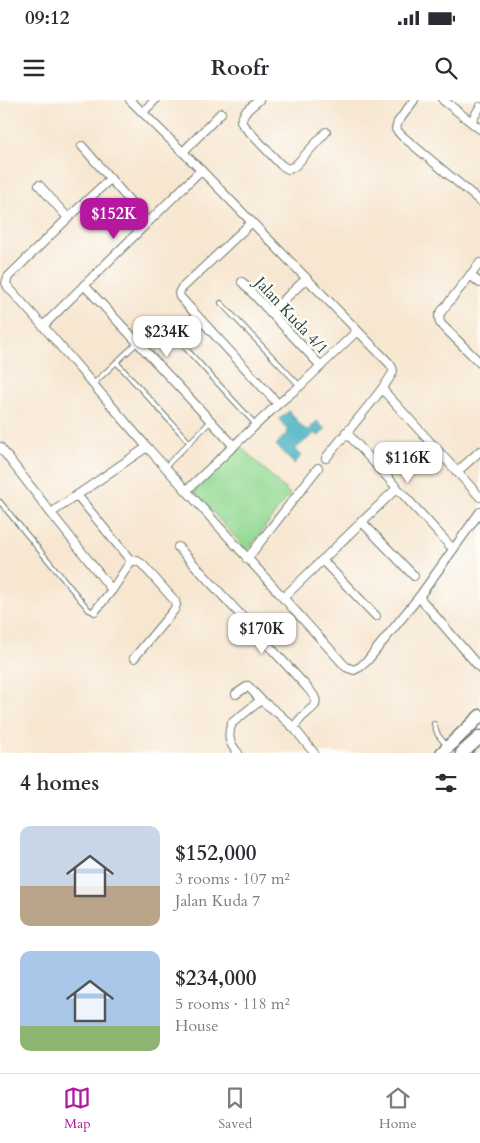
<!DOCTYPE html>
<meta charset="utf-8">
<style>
body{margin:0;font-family:Cardo,serif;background:#f7f7f7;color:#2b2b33;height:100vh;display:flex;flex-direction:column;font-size:19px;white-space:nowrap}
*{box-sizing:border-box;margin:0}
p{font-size:16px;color:#7c7c81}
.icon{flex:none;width:28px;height:28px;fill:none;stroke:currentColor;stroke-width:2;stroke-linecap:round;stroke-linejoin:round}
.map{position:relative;height:653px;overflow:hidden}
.side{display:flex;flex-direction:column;background:#fff;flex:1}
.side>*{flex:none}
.price{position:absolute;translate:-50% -42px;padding:0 11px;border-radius:10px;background:#fff;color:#222;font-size:16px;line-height:32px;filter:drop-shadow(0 1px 2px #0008)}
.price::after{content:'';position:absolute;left:50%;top:30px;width:15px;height:11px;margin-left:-8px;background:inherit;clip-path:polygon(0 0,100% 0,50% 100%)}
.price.current{background:#b5179e;color:#fff}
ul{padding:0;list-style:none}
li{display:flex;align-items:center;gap:15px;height:125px;padding:0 20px}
li span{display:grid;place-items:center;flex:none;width:140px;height:100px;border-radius:10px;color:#555}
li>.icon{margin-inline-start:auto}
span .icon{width:60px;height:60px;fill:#fffc;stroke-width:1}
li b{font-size:21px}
h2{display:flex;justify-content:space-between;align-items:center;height:60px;padding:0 20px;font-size:21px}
.status{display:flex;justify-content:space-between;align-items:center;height:35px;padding:0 25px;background:#fff;direction:ltr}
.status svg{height:14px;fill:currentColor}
header{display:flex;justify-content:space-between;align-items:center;height:65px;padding:0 20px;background:#fff;font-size:22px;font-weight:700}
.tabs{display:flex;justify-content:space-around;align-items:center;height:70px;border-top:1px solid #e1e1e2;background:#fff;font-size:14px;color:#7c7c81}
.tabs a{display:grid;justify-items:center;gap:2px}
.tabs .current{color:#b5179e}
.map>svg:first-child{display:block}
.green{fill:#92d993;stroke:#588b64}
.water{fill:#43afc1;stroke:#31767a}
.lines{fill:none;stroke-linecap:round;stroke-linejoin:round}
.service-casing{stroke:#6b786b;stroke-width:6}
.minor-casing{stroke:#6b786b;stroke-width:10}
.trunk-casing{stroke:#6b786b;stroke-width:15}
.service{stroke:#fff;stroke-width:4}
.minor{stroke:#fff;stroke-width:8}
.trunk{stroke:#fff;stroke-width:12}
.labels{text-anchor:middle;stroke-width:5;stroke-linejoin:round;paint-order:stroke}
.street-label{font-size:16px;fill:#1f3d34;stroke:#fdfcf7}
</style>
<div class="status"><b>09:12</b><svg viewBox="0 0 49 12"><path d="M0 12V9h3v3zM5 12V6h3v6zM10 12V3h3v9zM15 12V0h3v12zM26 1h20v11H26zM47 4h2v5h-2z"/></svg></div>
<header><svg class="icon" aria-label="menu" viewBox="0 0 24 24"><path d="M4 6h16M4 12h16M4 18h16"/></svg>Roofr<svg class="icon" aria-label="search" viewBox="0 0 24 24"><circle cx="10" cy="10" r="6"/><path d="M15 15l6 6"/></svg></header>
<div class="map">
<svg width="480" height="653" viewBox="0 0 480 653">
<rect width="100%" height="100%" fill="#fdfcf7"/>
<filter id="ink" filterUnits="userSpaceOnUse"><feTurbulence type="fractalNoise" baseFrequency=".02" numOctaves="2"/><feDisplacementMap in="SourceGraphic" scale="10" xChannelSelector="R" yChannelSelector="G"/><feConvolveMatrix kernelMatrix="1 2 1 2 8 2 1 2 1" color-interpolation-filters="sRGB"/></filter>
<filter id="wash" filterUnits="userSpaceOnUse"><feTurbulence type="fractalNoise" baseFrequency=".0096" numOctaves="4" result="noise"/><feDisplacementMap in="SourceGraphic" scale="20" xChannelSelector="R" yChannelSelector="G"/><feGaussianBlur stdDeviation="1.12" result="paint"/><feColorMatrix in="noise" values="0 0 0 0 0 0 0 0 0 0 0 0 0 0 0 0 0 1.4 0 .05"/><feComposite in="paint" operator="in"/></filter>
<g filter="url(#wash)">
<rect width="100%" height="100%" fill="#f7e6d0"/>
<path class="green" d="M241,347l49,47 -43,57 -54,-61z"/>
<path class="water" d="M289,311l14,17 5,2 9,-9 8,8 -6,7 -4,-3 -20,16 6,7 -7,8 -18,-19 10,-11 1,-5 -8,-10z"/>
</g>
<g filter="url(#ink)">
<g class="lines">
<g class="service-casing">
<g id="service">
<path d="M221,203l79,83"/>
<path d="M198,218l-18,14 -3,5 1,3 78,85"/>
<path d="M116,262l73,80"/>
<path d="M93,284l44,-41"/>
<path d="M165,367l46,-46"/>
<path d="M0,402l89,108 2,1h4"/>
<path d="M434,624l4,11 8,10"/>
</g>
</g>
<g class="minor-casing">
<g id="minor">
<path d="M130,0l71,70 189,194c1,2 3,4 3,7 -1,9 -57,74 -67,87"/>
<path d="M259,0l-14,12 -4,9 2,4 38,40 7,4 7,-3 31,-34"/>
<path d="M414,0l-16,22 -2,7 5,6 79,66"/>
<path d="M443,0l37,29"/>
<path d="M143,12l12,-12"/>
<path d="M471,22l9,-15"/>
<path d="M82,46l66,76"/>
<path d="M183,52l38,-39"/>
<path d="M110,79l-42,39 -60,59 -2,6 2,4 35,39 104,121 199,220 8,3 6,-3 7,-6 52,-64 61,-85"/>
<path d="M39,85l29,33"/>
<path d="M480,163l-39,49 -2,4 1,7 40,40"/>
<path d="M470,175l10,8"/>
<path d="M242,182l79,84"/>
<path d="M84,185l150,161"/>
<path d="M270,213l36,-34"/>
<path d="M43,226l158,-156"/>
<path d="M382,289l98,108"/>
<path d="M278,304l22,-18 57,-55"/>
<path d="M346,332l107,117"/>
<path d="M0,347l51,66"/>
<path d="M457,372l23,-21"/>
<path d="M186,391l92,-87 -98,-107 -1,-4 2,-4 71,-67"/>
<path d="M77,395l54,66"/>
<path d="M361,421l53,55"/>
<path d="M178,447l127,138c5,6 13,13 10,20 -7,8 -17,13 -21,23l20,25"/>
<path d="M247,459l71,-91"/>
<path d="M322,460l54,56"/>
<path d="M419,497l61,71"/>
<path d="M283,498l114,-110"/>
<path d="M95,511l17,-21"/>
<path d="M134,558l40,-48 2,-5 -1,-4 -33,-37 -5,-3h-6l-19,29 -61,-77 96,-66"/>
<path d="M236,594l12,-8 13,14 18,14 15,14"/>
<path d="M238,653c-9,-10 -11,-17 -6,-30l29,-23"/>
</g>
</g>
<g class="trunk-casing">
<g id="trunk">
<path d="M442,653l38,-37"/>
<path d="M462,653l18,-16"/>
</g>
</g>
<use href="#service" class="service"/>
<use href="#minor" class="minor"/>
<use href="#trunk" class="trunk"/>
</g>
</g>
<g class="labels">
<g class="street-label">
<text transform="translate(292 215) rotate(47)" y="6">Jalan Kuda 4/1</text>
</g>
</g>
</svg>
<b class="price current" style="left:114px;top:140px">$152K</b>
<b class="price" style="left:167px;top:258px">$234K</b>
<b class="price" style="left:408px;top:384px">$116K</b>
<b class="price" style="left:262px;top:555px">$170K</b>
</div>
<section class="side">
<h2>4 homes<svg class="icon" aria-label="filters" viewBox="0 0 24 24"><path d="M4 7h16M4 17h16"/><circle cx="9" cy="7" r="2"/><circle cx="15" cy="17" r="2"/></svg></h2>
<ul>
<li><span style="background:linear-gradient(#c9d6e8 60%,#b9a48a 0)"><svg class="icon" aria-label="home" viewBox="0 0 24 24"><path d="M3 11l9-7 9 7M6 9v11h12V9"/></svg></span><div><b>$152,000</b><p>3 rooms · 107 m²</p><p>Jalan Kuda 7</p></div></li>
<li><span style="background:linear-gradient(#a9c7e8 75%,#8fb573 0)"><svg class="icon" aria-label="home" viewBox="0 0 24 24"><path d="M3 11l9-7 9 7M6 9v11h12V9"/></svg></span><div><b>$234,000</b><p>5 rooms · 118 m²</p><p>House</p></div></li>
</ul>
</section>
<nav class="tabs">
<a class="current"><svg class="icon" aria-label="map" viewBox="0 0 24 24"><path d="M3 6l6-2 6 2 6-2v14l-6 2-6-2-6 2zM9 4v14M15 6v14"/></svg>Map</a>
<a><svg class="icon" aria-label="saved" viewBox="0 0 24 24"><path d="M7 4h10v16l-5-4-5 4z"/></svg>Saved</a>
<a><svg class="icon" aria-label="home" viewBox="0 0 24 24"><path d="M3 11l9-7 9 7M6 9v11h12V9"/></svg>Home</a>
</nav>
